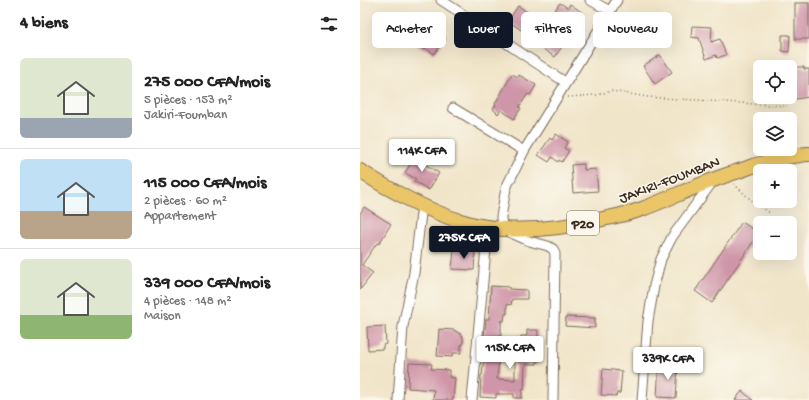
<!DOCTYPE html>
<html lang="fr">
<meta charset="utf-8">
<style>
body{margin:0;font-family:"Gochi Hand",sans-serif;background:#f6f6f6;color:#222;height:100vh;display:flex;flex-direction:column;font-size:15px;white-space:nowrap}
*{box-sizing:border-box;margin:0}
p{font-size:13px;color:#767676}
.icon{flex:none;width:22px;height:22px;fill:none;stroke:currentColor;stroke-width:2;stroke-linecap:round;stroke-linejoin:round}
.map{position:relative;flex:1;overflow:hidden}
.drawer{display:flex;flex-direction:column;background:#fff;width:360px}
.drawer>*{flex:none}
.hud{position:absolute;left:12px;top:12px;width:377px;height:36px;display:flex;gap:8px}
.fabs{position:absolute;left:393px;top:60px;display:grid;gap:8px}
.fabs a{display:grid;place-items:center;width:44px;height:44px;border-radius:6px;background:#fff;box-shadow:0 4px 16px #0002;font-size:20px}
.price{position:absolute;translate:-50% -34px;padding:0 9px;border-radius:4px;background:#fff;color:#222;font-size:13px;line-height:26px;filter:drop-shadow(0 1px 2px #0008)}
.price::after{content:'';position:absolute;left:50%;top:24px;width:12px;height:9px;margin-left:-6px;background:inherit;clip-path:polygon(0 0,100% 0,50% 100%)}
.price.on{background:#111827;color:#fff}
ul{padding:0;list-style:none}
li{display:flex;align-items:center;gap:12px;height:100px;padding:0 20px}
li+li{border-top:1px solid #e0e0e0}
li span{display:grid;place-items:center;flex:none;width:112px;height:80px;border-radius:6px;color:#555}
li>.icon{margin-inline-start:auto}
span .icon{width:48px;height:48px;fill:#fffc;stroke-width:1}
li b{font-size:17px}
h2{display:flex;justify-content:space-between;align-items:center;height:48px;padding:0 20px;font-size:17px}
.tag{padding:0 14px;border-radius:6px;background:#fff;box-shadow:0 4px 16px #0002;font-size:14px;line-height:36px}
.tag.on{background:#111827;color:#fff}
main{display:flex;flex:1;min-height:0}
.map>svg:first-child{display:block}
.building{fill:#cf95a8}
.lines{fill:none;stroke-linecap:round;stroke-linejoin:round}
.minor-casing{stroke:#7b6b5a;stroke-width:11}
.primary-casing{stroke:#7b6b5a;stroke-width:16}
.path{stroke:#7b6b5a;stroke-width:1.5;stroke-dasharray:1 3;stroke-linecap:butt}
.minor{stroke:#fff;stroke-width:9}
.primary{stroke:#eac669;stroke-width:14}
.labels{text-anchor:middle;stroke-width:3;stroke-linejoin:round;paint-order:stroke}
.shield{fill:#fbf7ec;stroke:#75685c;stroke-width:1}
.shield-label{font-size:14px;font-weight:bold;fill:#3b2a1e}
.street-label{font-size:15px;fill:#3b2a1e;stroke:#fbf7ec}
</style>
<main>
<section class="drawer">
<h2>4 biens<svg class="icon" aria-label="filters" viewBox="0 0 24 24"><path d="M4 7h16M4 17h16"/><circle cx="9" cy="7" r="2"/><circle cx="15" cy="17" r="2"/></svg></h2>
<ul>
<li><span style="background:linear-gradient(#dfe7d0 75%,#9aa5b1 0)"><svg class="icon" aria-label="home" viewBox="0 0 24 24"><path d="M3 11l9-7 9 7M6 9v11h12V9"/></svg></span><div><b>275 000 CFA/mois</b><p>5 pièces · 153 m²</p><p>Jakiri-Foumban</p></div></li>
<li><span style="background:linear-gradient(#bfe0f5 65%,#b9a48a 0)"><svg class="icon" aria-label="home" viewBox="0 0 24 24"><path d="M3 11l9-7 9 7M6 9v11h12V9"/></svg></span><div><b>115 000 CFA/mois</b><p>2 pièces · 60 m²</p><p>Appartement</p></div></li>
<li><span style="background:linear-gradient(#dfe7d0 70%,#8fb573 0)"><svg class="icon" aria-label="home" viewBox="0 0 24 24"><path d="M3 11l9-7 9 7M6 9v11h12V9"/></svg></span><div><b>339 000 CFA/mois</b><p>4 pièces · 148 m²</p><p>Maison</p></div></li>
</ul>
</section>
<div class="map">
<svg width="449" height="400" viewBox="0 0 449 400">
<rect width="100%" height="100%" fill="#fbf7ec"/>
<filter id="ink" filterUnits="userSpaceOnUse"><feTurbulence type="fractalNoise" baseFrequency=".025" numOctaves="2"/><feDisplacementMap in="SourceGraphic" scale="8" xChannelSelector="R" yChannelSelector="G"/><feConvolveMatrix kernelMatrix="1 2 1 2 8 2 1 2 1" color-interpolation-filters="sRGB"/></filter>
<filter id="wash" filterUnits="userSpaceOnUse"><feTurbulence type="fractalNoise" baseFrequency=".012" numOctaves="4" result="noise"/><feDisplacementMap in="SourceGraphic" scale="16" xChannelSelector="R" yChannelSelector="G"/><feGaussianBlur stdDeviation="0.9" result="paint"/><feColorMatrix in="noise" values="0 0 0 0 0 0 0 0 0 0 0 0 0 0 0 0 0 1.4 0 .05"/><feComposite in="paint" operator="in"/></filter>
<g filter="url(#wash)">
<rect width="100%" height="100%" fill="#f1e5c9"/>
<g id="blocks">
<g class="building">
<path d="M200,3l8,5 2,-4 13,9 -8,14 -22,-14z"/>
<rect x="435" y="3" width="14" height="36"/>
<path d="M158,6l19,12 -10,16 -19,-13z"/>
<path d="M62,21l24,17 -12,16 -9,-6 -1,2 -15,-10z"/>
<path d="M332,26l20,1 -1,15 9,-3 6,16 -9,3 -1,-3 -10,4 -7,-21 -8,-1z"/>
<path d="M189,27l18,12 -12,18 -18,-12z"/>
<path d="M422,35h8l-1,17 -7,-1z"/>
<path d="M300,55l12,17 -17,12 -12,-18z"/>
<path d="M430,67h14v2h5v28l-19,3z"/>
<path d="M152,74l6,3 1,-2 17,10 -6,10 -2,-1 -9,13 2,1 -7,11 -13,-9 -3,4 -5,-5 3,-4 -1,-1z"/>
<path d="M196,134l12,8 -4,6 5,3 -7,11 -3,-2 -1,2 -6,-5 -3,5 -11,-7 12,-17 2,2z"/>
<path d="M55,156l7,4 -1,2 18,11 -10,17 -15,-9 2,-2 -11,-6z"/>
<path d="M224,164v6l12,-1 2,22 -25,2 -2,-28z"/>
<path d="M4,207l27,17 -12,20 -2,-1 -15,22 11,8 -13,17v-76z"/>
<path d="M382,222l17,11 -47,70 -17,-12z"/>
<path d="M94,249l21,2 -1,19 -22,-1z"/>
<path d="M131,286l18,1v2l18,1v9h-15l-1,6 -4,-1v10h-2l-1,7h-3v15h-10v2h-7l2,-19h3z"/>
<path d="M206,317l29,1v10l-30,-2z"/>
<path d="M25,326l1,18 -3,1v4l-15,1 -1,-23z"/>
<path d="M79,329l15,1 8,5 1,3v7h-2v8h-8l-1,4 -15,-1z"/>
<path d="M167,330h11l-1,34h-12l-1,26h-2v8h-8v-4h-18v4l-16,-1 1,-22h1l2,-17 15,1 -2,20 18,1v-26h5l1,-18h6z"/>
<path d="M49,363l23,1 -1,5 18,1v7l6,1 -2,22h-20l1,-10 -26,-2z"/>
<path d="M299,364l19,1 -2,33 -19,-1z"/>
<path d="M243,369l19,2 -2,22h-3l-1,3 -15,-1z"/>
<path d="M382,391l11,9h-18z"/>
</g>
</g>
</g>
<g filter="url(#ink)">
<use href="#blocks" fill-opacity="0" stroke="#7b6b5a" stroke-width="1"/>
<g class="lines">
<g class="minor-casing">
<g id="minor">
<path d="M81,0l124,82"/>
<path d="M230,0l20,11"/>
<path d="M93,108l71,43"/>
<path d="M38,400l5,-74 11,-53 8,-68"/>
<path d="M112,400l16,-173"/>
<path d="M193,400l2,-146 -2,-5 -5,-3 -19,-5 -27,-12 -1,-12 5,-29 18,-37 93,-151"/>
<path d="M282,400l6,-79 6,-35 7,-27 11,-22 41,-56"/>
</g>
</g>
<g class="primary-casing">
<path id="primary" d="M0,171c28,18 68,40 100,50 44,14 94,9 138,-1 15,-3 30,-6 44,-11 24,-9 47,-20 71,-29 13,-5 26,-9 40,-14 18,-5 37,-11 56,-12"/>
</g>
<g class="path">
<path d="M208,97l28,-2 16,-4 36,6 139,9"/>
<path d="M374,184l17,16 19,13"/>
</g>
<use href="#minor" class="minor"/>
<use href="#primary" class="primary"/>
</g>
</g>
<g class="labels">
<rect class="shield" x="207" y="211" width="32" height="24" rx="3"/>
<g class="shield-label">
<text x="223" y="228">P20</text>
</g>
<g class="street-label">
<text transform="translate(309 179) rotate(-21)" y="5">JAKIRI-FOUMBAN</text>
</g>
</g>
</svg>
<div class="fabs">
<a><svg class="icon" aria-label="locate" viewBox="0 0 24 24"><circle cx="12" cy="12" r="6"/><path d="M12 2v4M12 18v4M2 12h4M18 12h4"/></svg></a>
<a><svg class="icon" aria-label="layers" viewBox="0 0 24 24"><path d="M12 4l9 5-9 5-9-5zM3 14l9 5 9-5"/></svg></a>
<a>+</a>
<a>−</a>
</div>
<b class="price" style="left:62px;top:173px">114K CFA</b>
<b class="price on" style="left:104px;top:260px">275K CFA</b>
<b class="price" style="left:150px;top:370px">115K CFA</b>
<b class="price" style="left:308px;top:381px">339K CFA</b>
<div class="hud">
<a class="tag">Acheter</a>
<a class="tag on">Louer</a>
<a class="tag">Filtres</a>
<a class="tag">Nouveau</a>
</div>
</div>
</main>
